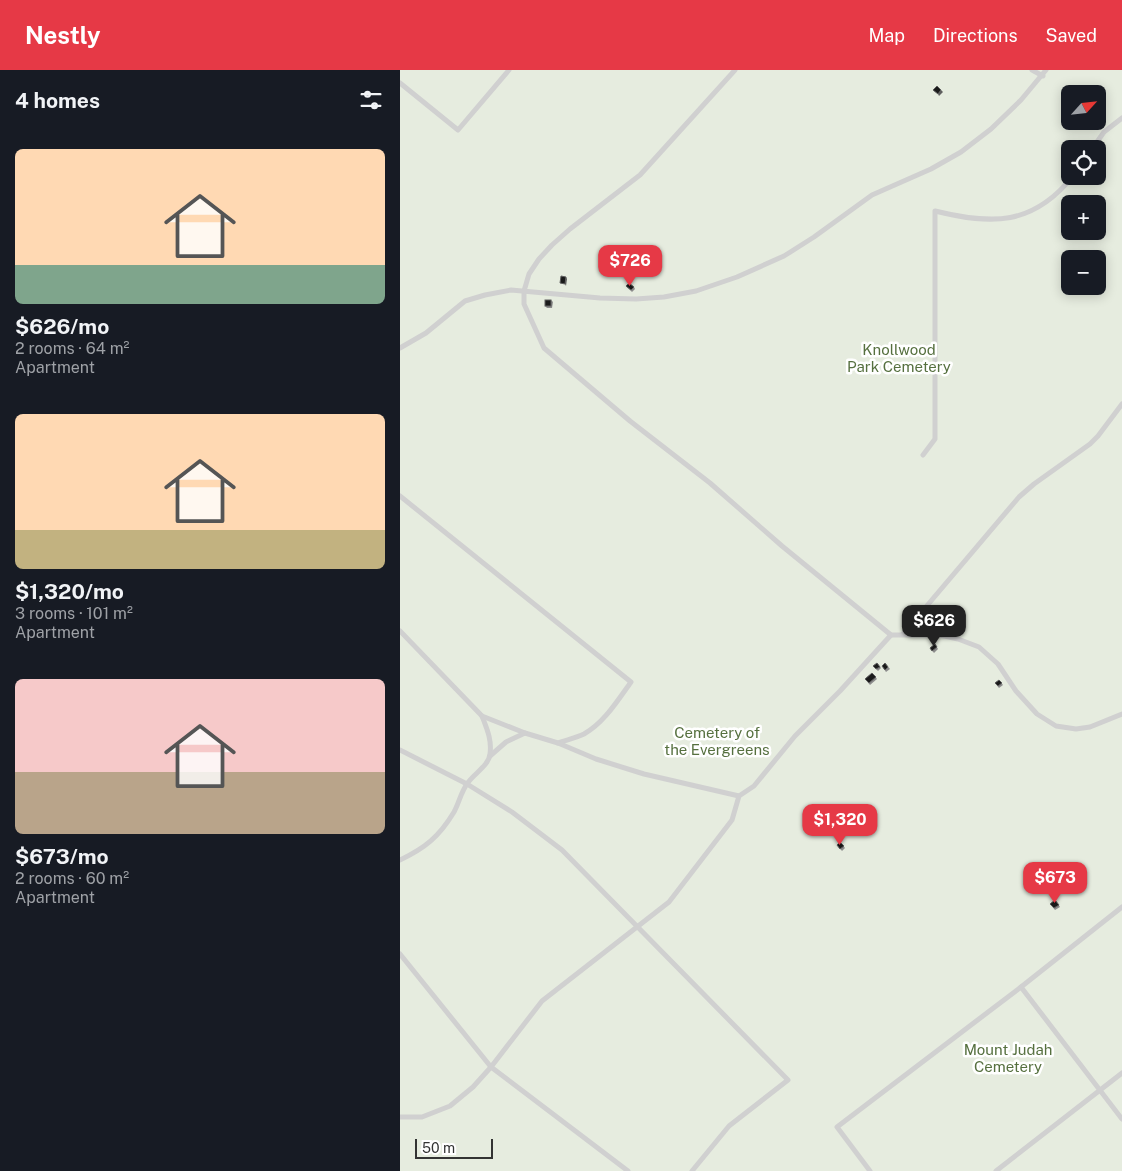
<!DOCTYPE html>
<meta charset="utf-8">
<style>
body{margin:0;font-family:"Public Sans",sans-serif;background:#242831;color:#f1f3f6;height:100vh;display:flex;flex-direction:column;font-size:19px;white-space:nowrap}
*{box-sizing:border-box;margin:0}
p{font-size:16px;color:#9ea1a6}
.icon{flex:none;width:28px;height:28px;fill:none;stroke:currentColor;stroke-width:2;stroke-linecap:round;stroke-linejoin:round}
.map{position:relative;flex:1;overflow:hidden}
.drawer{display:flex;flex-direction:column;background:#171b24;width:400px}
.drawer>*{flex:none}
.needle{width:32px;rotate:63deg}
.buttons{position:absolute;left:661px;top:15px;display:grid;gap:10px}
.buttons a{display:grid;place-items:center;width:45px;height:45px;border-radius:8px;background:#171b24;box-shadow:0 2px 12px #0003;font-size:25px}
.scale{position:absolute;left:15px;bottom:12px;width:78px;box-sizing:border-box;padding-left:5px;border:2px solid #333;border-top:0;font-size:14px;line-height:18px;white-space:nowrap;color:#333;-webkit-text-stroke:4px #fff;paint-order:stroke}
.price{position:absolute;translate:-50% -42px;padding:0 11px;border-radius:10px;background:#e63946;color:#fff;font-size:16px;line-height:32px;filter:drop-shadow(0 1px 2px #0008)}
.price::after{content:'';position:absolute;left:50%;top:30px;width:15px;height:11px;margin-left:-8px;background:inherit;clip-path:polygon(0 0,100% 0,50% 100%)}
.price.active{background:#222;color:#fff}
ul{padding:0;list-style:none}
li{display:grid;align-content:center;gap:10px;height:265px;padding:0 15px}
li span{display:grid;place-items:center;height:155px;border-radius:8px;color:#555}
li>.icon{margin-inline-start:auto}
span .icon{width:90px;height:90px;fill:#fffc;stroke-width:1}
li b{font-size:21px}
h2{display:flex;justify-content:space-between;align-items:center;height:60px;padding:0 15px;font-size:21px}
header{display:flex;align-items:center;gap:30px;box-sizing:border-box;height:70px;padding:0 25px;background:#e63946;color:#fff}
header strong{font-size:24px}
nav{display:flex;gap:28px;margin-inline-start:auto;font-size:18px}
main{display:flex;flex:1;min-height:0}
.map>svg:first-child{display:block}
.green{fill:#e6ecdf;fill-rule:evenodd}
.lines{fill:none;stroke-linecap:round;stroke-linejoin:round}
.service{stroke:#d0d0d0;stroke-width:5}
.wall{fill:#8c8c8c}
.shaded-wall{fill:#5f5f5f}
.building{fill:#1a1a1a;stroke:#5f5f5f}
.labels{text-anchor:middle;stroke-width:5;stroke-linejoin:round;paint-order:stroke}
.park-label{font-size:15px;fill:#56703f;stroke:#fff}
</style>
<header>
<strong>Nestly</strong>
<nav><a>Map</a><a>Directions</a><a>Saved</a></nav>
</header>
<main>
<section class="drawer">
<h2>4 homes<svg class="icon" aria-label="filters" viewBox="0 0 24 24"><path d="M4 7h16M4 17h16"/><circle cx="9" cy="7" r="2"/><circle cx="15" cy="17" r="2"/></svg></h2>
<ul>
<li><span style="background:linear-gradient(#ffd9b3 75%,#7fa58c 0)"><svg class="icon" aria-label="home" viewBox="0 0 24 24"><path d="M3 11l9-7 9 7M6 9v11h12V9"/></svg></span><div><b>$626/mo</b><p>2 rooms · 64 m²</p><p>Apartment</p></div></li>
<li><span style="background:linear-gradient(#ffd9b3 75%,#c2b280 0)"><svg class="icon" aria-label="home" viewBox="0 0 24 24"><path d="M3 11l9-7 9 7M6 9v11h12V9"/></svg></span><div><b>$1,320/mo</b><p>3 rooms · 101 m²</p><p>Apartment</p></div></li>
<li><span style="background:linear-gradient(#f6c9c9 60%,#b9a48a 0)"><svg class="icon" aria-label="home" viewBox="0 0 24 24"><path d="M3 11l9-7 9 7M6 9v11h12V9"/></svg></span><div><b>$673/mo</b><p>2 rooms · 60 m²</p><p>Apartment</p></div></li>
</ul>
</section>
<div class="map">
<svg width="722" height="1101" viewBox="0 0 722 1101">
<rect width="100%" height="100%" fill="#fff"/>
<path class="green" d="M0,0h722v1101h-722zM670,24h28v27h-28zM670,79h28v27h-28zM670,134h28v27h-28zM670,189h28v27h-28z"/>
<g class="lines">
<g class="service">
<path d="M335,0l-95,105 -70,54 -18,16 -13,14 -10,15 -5,17v13l20,44 86,73 80,62 72,63 109,89h49l18,4 21,8 19,17 18,27 21,23 19,12 20,3 14,-2 32,-13"/>
<path d="M632,0l11,6"/>
<path d="M0,13l58,47 51,-60"/>
<path d="M692,79l12,-17 18,-14"/>
<path d="M0,278l26,-15 39,-32 20,-6 26,-5 89,8 36,1 28,-2 32,-6 41,-14 47,-21 30,-19 58,-42 59,-26 30,-17 30,-23 30,-29 25,-30"/>
<path d="M523,385l12,-16v-228c57,14 98,15 138,-35"/>
<path d="M0,426l231,186c-13,18 -27,41 -47,52 -8,4 -18,6 -26,9"/>
<path d="M0,561l82,85c5,13 10,24 8,38 -1,12 -17,20 -23,30 -6,8 -8,19 -13,28 -15,25 -29,36 -54,48"/>
<path d="M503,564l116,-137 15,-13 56,-40 8,-8 24,-32"/>
<path d="M82,646l43,17 33,10 38,16 48,15 95,22"/>
<path d="M0,680l67,34 45,28 50,38 226,230 -59,46 -37,45"/>
<path d="M90,686l16,-14 19,-9"/>
<path d="M0,884l91,113 137,104"/>
<path d="M621,917l101,132"/>
<path d="M0,1047h22l28,-11 23,-19 18,-20 51,-66 127,-99 63,-82 7,-24 15,-10 41,-50 45,-45 51,-56"/>
<path d="M470,1101l-33,-44 184,-140 101,-80"/>
<path d="M596,1101l126,-98"/>
</g>
</g>
<g class="wall">
<path d="M226,216l8,1 1,2 -3,3z"/>
<path d="M151,230l2,2 -1,6h-5l-2,-2z"/>
<path d="M535,574l3,5 -4,4 -4,-5z"/>
<path d="M477,593l4,5 -3,3 -5,-5z"/>
<path d="M485,593l5,6 -4,3 -4,-6z"/>
<path d="M472,603l5,6 -7,6 -5,-6z"/>
<path d="M599,610l4,5 -4,3 -4,-5z"/>
<path d="M440,772l5,6 -3,3 -5,-6z"/>
<path d="M655,830l5,7 -5,3 -5,-6z"/>
</g>
<g class="shaded-wall">
<path d="M541,20l2,2 -4,4 -1,-2z"/>
<path d="M166,207l1,2 -1,7 -1,-2z"/>
</g>
<g class="building">
<path d="M537,16l4,4 -3,4 -5,-4z"/>
<path d="M161,206l5,1 -1,7 -5,-1z"/>
<path d="M229,213l5,4 -3,3 -5,-4z"/>
<rect x="145" y="230" width="6" height="6"/>
<path d="M535,574l2,3 -5,4 -2,-3z"/>
<path d="M477,593l3,4 -4,2 -3,-3z"/>
<path d="M485,593l3,4 -3,3 -3,-4z"/>
<path d="M472,603l4,4 -7,6 -4,-4z"/>
<path d="M599,610l3,3 -4,3 -3,-3z"/>
<path d="M440,772l4,4 -4,3 -3,-4z"/>
<path d="M655,830l4,5 -5,3 -4,-4z"/>
</g>
<g class="labels">
<g class="park-label">
<text x="499" y="285">Knollwood<tspan x="499" dy="17">Park Cemetery</tspan></text>
<text x="317" y="668">Cemetery of<tspan x="317" dy="17">the Evergreens</tspan></text>
<text x="608" y="985">Mount Judah<tspan x="608" dy="17">Cemetery</tspan></text>
</g>
</g>
</svg>
<div class="buttons">
<a><svg class="needle" viewBox="-14 -14 28 28"><path d="M0-13l5 13h-10z" fill="#e53935"/><path d="M0 13l5-13h-10z" fill="#9ea1a6"/></svg></a>
<a><svg class="icon" aria-label="locate" viewBox="0 0 24 24"><circle cx="12" cy="12" r="6"/><path d="M12 2v4M12 18v4M2 12h4M18 12h4"/></svg></a>
<a>+</a>
<a>−</a>
</div>
<div class="scale">50 m</div>
<b class="price" style="left:230px;top:217px">$726</b>
<b class="price active" style="left:534px;top:577px">$626</b>
<b class="price" style="left:440px;top:776px">$1,320</b>
<b class="price" style="left:655px;top:834px">$673</b>
</div>
</main>
